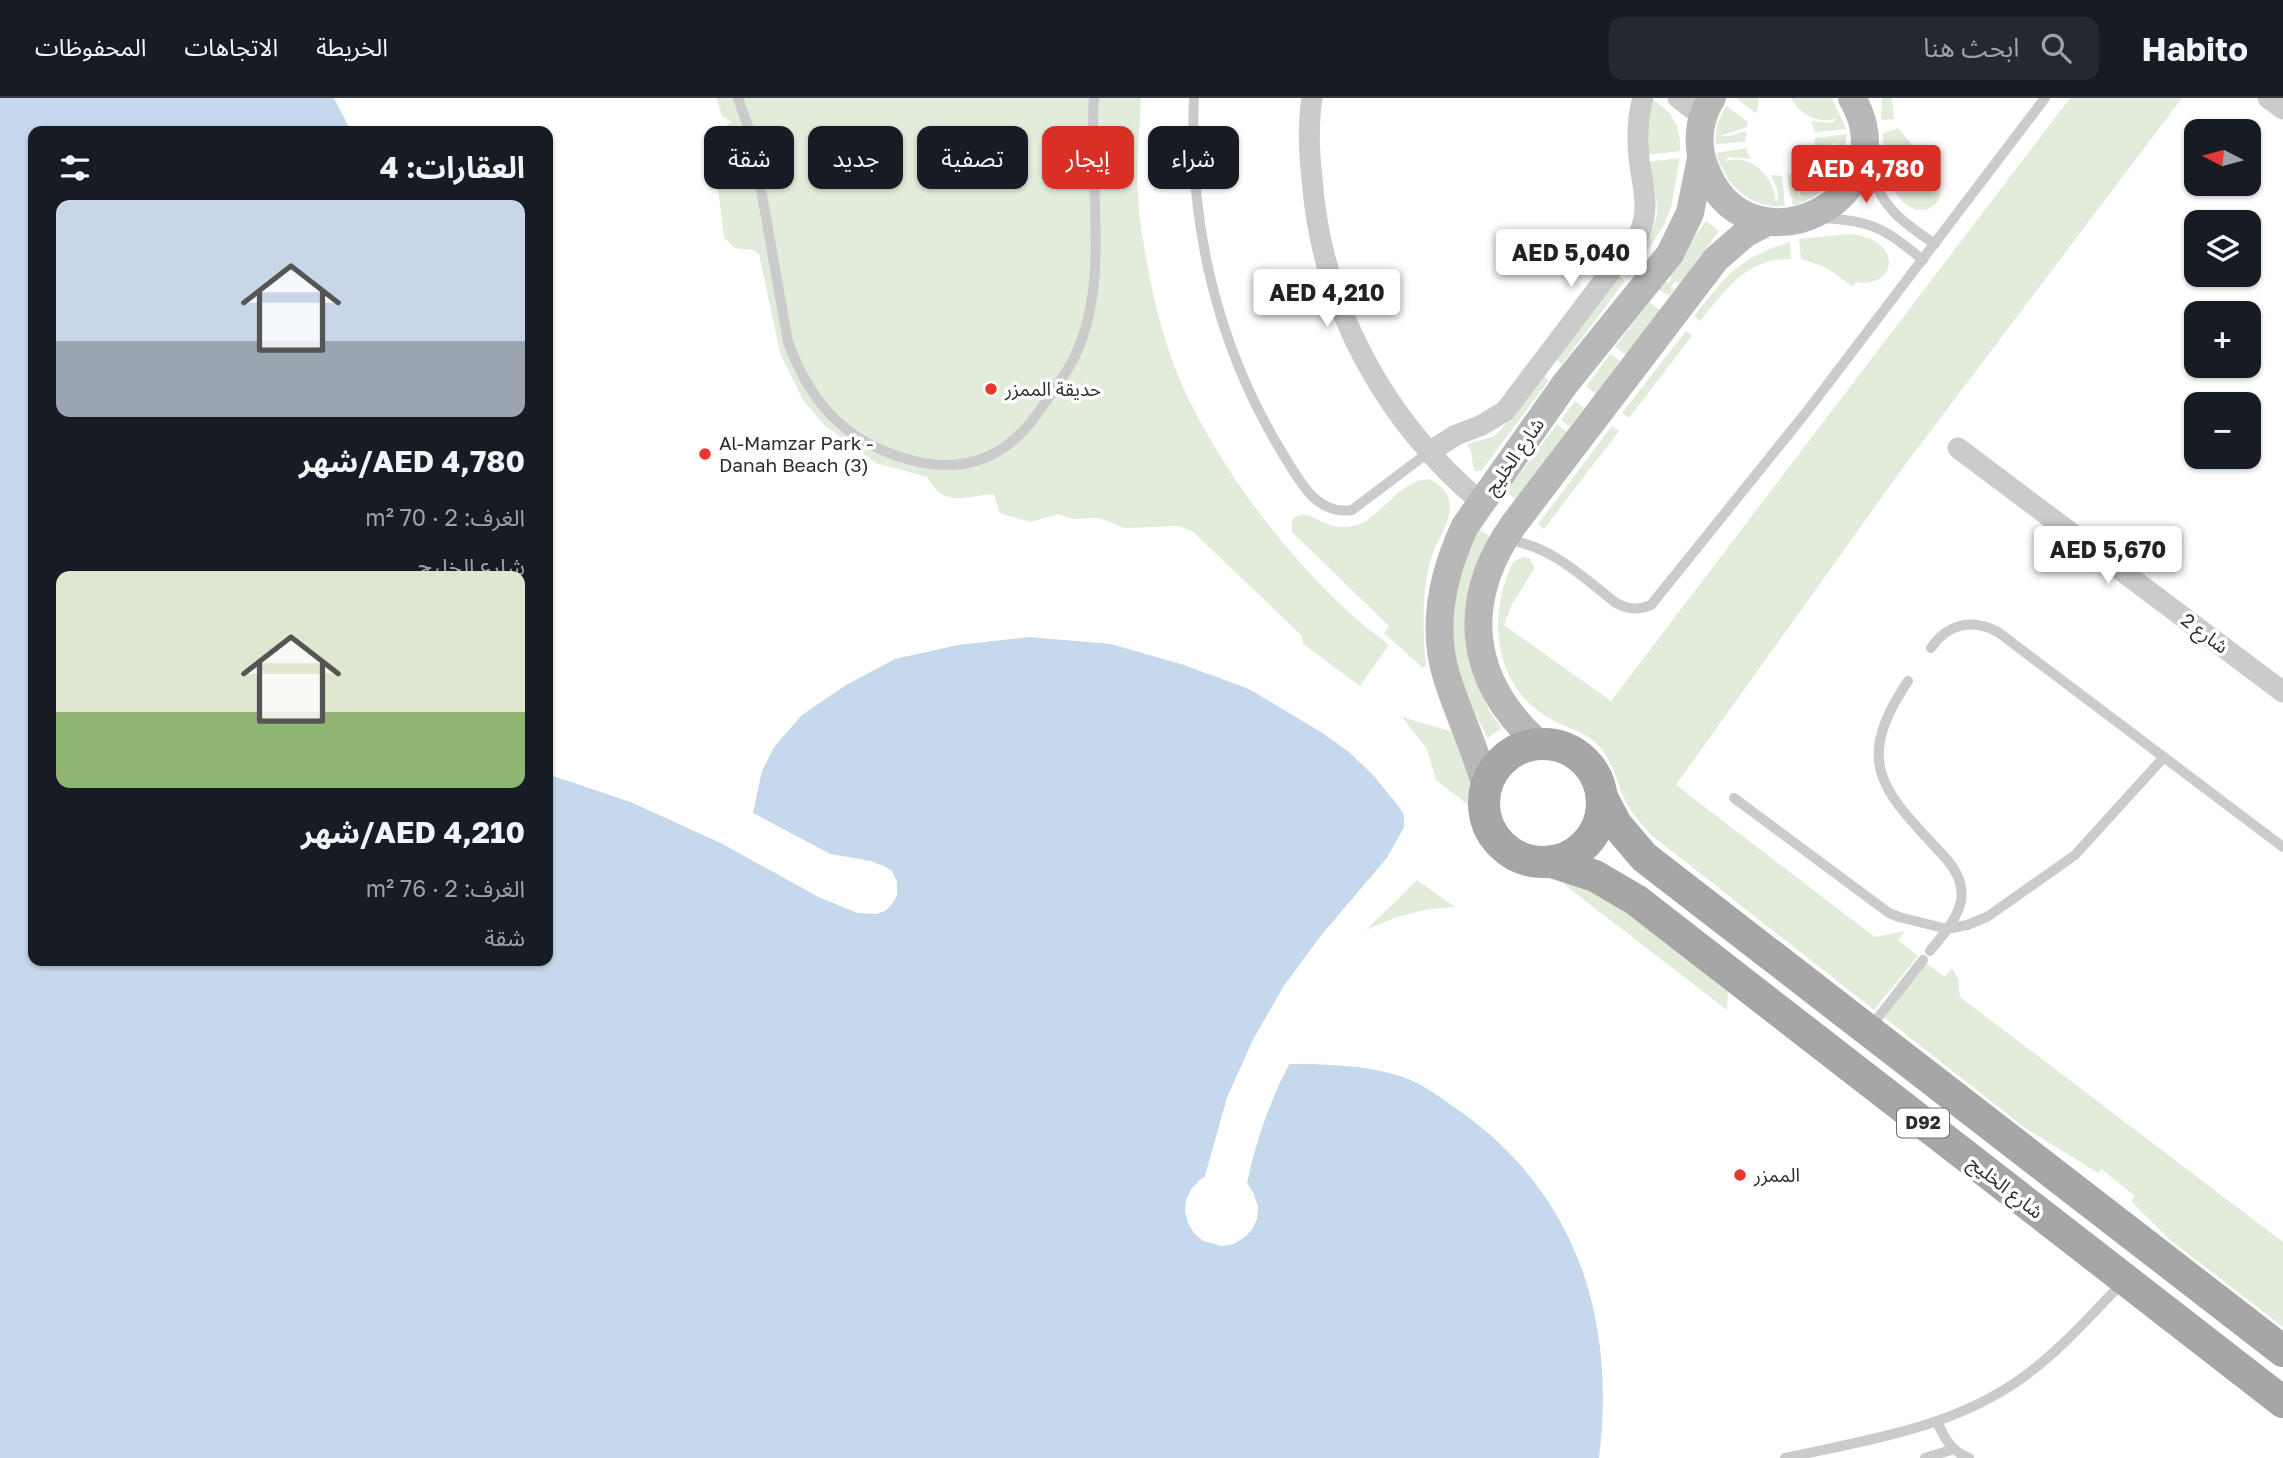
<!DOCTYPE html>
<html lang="ar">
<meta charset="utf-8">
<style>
body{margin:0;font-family:"Golos Text","Noto Sans Arabic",sans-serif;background:#242831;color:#f1f3f6;direction:rtl;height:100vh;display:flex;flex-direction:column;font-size:26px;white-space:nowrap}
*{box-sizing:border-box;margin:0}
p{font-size:23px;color:#9ea1a6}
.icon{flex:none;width:38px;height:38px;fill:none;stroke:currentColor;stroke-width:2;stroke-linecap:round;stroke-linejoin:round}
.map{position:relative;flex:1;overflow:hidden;direction:ltr}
.side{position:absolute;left:28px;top:28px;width:525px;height:840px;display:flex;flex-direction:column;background:#171b24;border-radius:14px;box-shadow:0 2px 5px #0004;direction:rtl}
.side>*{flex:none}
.guide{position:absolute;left:574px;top:28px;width:665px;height:63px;direction:rtl;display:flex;gap:14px}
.needle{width:46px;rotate:276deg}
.controls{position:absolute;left:2184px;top:21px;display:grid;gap:14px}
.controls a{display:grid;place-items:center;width:77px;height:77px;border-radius:14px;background:#171b24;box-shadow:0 2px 5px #0004;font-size:35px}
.price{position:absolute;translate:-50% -60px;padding:0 16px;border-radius:7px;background:#fff;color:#222;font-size:23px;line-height:46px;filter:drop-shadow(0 2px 4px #0008)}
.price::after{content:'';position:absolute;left:50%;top:42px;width:21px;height:16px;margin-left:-10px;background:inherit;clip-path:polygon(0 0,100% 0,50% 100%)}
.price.selected{background:#d93025;color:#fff}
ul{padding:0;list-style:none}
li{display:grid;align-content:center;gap:14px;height:371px;padding:0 28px}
li span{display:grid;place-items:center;height:217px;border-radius:14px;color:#555}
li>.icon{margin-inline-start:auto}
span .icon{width:126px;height:126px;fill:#fffc;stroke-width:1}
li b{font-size:30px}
h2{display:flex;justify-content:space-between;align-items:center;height:84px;padding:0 28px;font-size:30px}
.chip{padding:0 24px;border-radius:14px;background:#171b24;box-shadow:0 2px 5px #0004;font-size:24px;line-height:63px}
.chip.selected{background:#d93025;color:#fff}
header{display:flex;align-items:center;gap:42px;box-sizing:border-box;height:98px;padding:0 35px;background:#171b24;border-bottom:2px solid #363941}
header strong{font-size:33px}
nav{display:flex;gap:38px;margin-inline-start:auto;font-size:24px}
.search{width:490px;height:63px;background:#242831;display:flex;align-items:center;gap:18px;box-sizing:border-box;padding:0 24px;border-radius:14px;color:#9ea1a6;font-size:26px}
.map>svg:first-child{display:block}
.green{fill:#e2ecdb}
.water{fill:#c6d9ec}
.pier{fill:#fff}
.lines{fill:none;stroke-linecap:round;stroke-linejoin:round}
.service{stroke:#cbcbcb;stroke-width:10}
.minor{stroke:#cbcbcb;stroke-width:21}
.secondary{stroke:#b8b8b8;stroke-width:28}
.primary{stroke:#a6a6a6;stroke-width:32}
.poi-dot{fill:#ea362b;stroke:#fff;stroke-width:2.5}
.labels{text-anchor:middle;stroke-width:7;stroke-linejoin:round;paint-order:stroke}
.shield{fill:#fff;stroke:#6d6d6d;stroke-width:2}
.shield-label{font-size:18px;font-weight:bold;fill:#2e2e2e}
.poi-label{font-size:19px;fill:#2e2e2e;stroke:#fff;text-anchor:start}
.street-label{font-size:19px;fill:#2e2e2e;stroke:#fff}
</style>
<header>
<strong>Habito</strong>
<div class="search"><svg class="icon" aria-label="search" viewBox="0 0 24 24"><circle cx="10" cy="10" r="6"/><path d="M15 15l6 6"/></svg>ابحث هنا</div>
<nav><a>الخريطة</a><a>الاتجاهات</a><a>المحفوظات</a></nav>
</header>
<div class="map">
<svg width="2283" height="1360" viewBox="0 0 2283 1360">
<rect width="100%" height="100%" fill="#fff"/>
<g class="green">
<path d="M716,0h425c-2,40 -6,82 -1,122 6,42 14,85 27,125 29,92 107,197 177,263 14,13 30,25 45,37l-29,41 -57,-42 -1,-8 -110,-105 -14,-5 -53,2 -26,-10 -27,1 -14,-5 -28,8 -28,-8 -3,-2 -5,-18c-31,2 -49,15 -67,-17l-51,-14 -53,-39 -20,-24 -23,-47 -21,-99 -6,-4 -19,-2 -10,-11 -6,-49h-3l-10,-47 26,-19 -9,-6z"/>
<path d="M1736,0h23l-2,14 -2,1z"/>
<path d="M1791,0h41l14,31 -31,3 -4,-11 21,2 6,-5c-17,7 -39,-3 -47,-20z"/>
<path d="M1882,0h10l2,21 -13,1z"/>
<path d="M2070,0h112l-280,371 -226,316 199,152 30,-6 -7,9 20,16 -44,54 -224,-176c-8,-10 -17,-19 -23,-30 -11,-21 -13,-44 -31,-61 -15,-14 -36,-17 -52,-28 -52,-34 -56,-102 -31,-153l10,-5 6,1 5,8 -1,5 -21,33 -8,21 107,76z"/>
<path d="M1653,2c20,12 28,27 27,51l-34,4 -2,-14z"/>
<path d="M1726,8l22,16 -1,5 -27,9h9l18,-5 -2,11 -30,2 2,-20z"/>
<path d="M1898,30l18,21 22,18 -4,7c24,33 -25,57 -43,8 -5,-15 -6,-33 -9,-48z"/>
<path d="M1847,36c-6,37 -16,59 -54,72l-6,-31 12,-4 -1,25 4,2c-3,-5 -2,-9 -2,-16 3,-22 21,-37 42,-36l-7,-3 -21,7 1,-12z"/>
<path d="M1746,50l4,11 -21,-2 -5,5c24,-12 53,16 51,40l3,-2v-8l-7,-17 11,1 3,30c-35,3 -60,-21 -69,-53z"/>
<path d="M1680,60l-9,50 -7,17 -30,45 -8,-4c36,-48 38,-46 20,-104z"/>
<path d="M1706,123l13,10 -39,53 -5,-3 -4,6 3,3 -5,6 -10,-7 6,-8 3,2 4,-5 -5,-5z"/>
<path d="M1849,136c56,4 48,56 7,48l-4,4 -27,-19 -24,-8 -2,-20z"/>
<path d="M1790,144l1,17c-46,0 -64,30 -91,62l-6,-5c34,-42 43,-57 96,-74z"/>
<path d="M1619,178l6,5 -63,83 -6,-5z"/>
<path d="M1649,204l11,8 -34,45 -11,-8z"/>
<path d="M1686,233l6,5 -63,82 -7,-5z"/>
<path d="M1610,256l10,7 -24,33 -10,-7z"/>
<path d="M1543,277l6,5 -68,91h-7l-3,-20 -4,-6c10,-6 23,-5 31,-12z"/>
<path d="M1575,303l9,7 -14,19 -9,-7z"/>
<path d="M1557,326l10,8 -50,68 -11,-8z"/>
<path d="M1612,328l7,5 -75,98 -6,-5z"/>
<path d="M1429,381c12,6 21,14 21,28 0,17 -14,35 -19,51 -10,36 -8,71 -5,107l-3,3 -39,-35 5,-7 -97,-94v-10l2,-5 10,-3c13,3 22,12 36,13 39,3 52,-46 89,-48z"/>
<path d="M1478,431l12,7 -17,38 -3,90 18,44 13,20 -13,10c-30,-54 -44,-103 -30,-163 4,-16 13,-31 20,-46z"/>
<path d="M1402,619l52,15 19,39 -1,37 -36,-28 -9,-31z"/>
<path d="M1417,782l38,27c-33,1 -59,9 -89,23z"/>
<path d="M1562,785c56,8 121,72 166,107l-1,20z"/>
<path d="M1925,864l20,15 7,-9 6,11 2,18 323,245v85l-114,-88 -38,-38 4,-5 -34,-27 -3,4 -73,-45 -140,-110z"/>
</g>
<path class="water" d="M0,0h334l17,33h-318v830h515v-187l83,28 90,41 98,54 39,16 27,-2 12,-16 -5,-24 -21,-10 -41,-7 -77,-41 9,-42 12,-24 28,-32 44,-30 49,-26 63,-14 71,-8 82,7 73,21 65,24 75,45 25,18 24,23 27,33 4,7v14l-17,29 -67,79 -36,49 -31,54 -26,58 -22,79 -7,4 -13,30 9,22 28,13c7,-2 16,-4 21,-8 19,-12 15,-39 4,-55 9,-42 22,-80 42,-119 36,0 76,1 111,12 23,7 44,24 64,38 114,83 152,207 135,344h-1599z"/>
<g class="pier">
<path d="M549,673l83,27 90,42 98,54 39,15 17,2 14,-9 4,-8v-11l-5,-10 -8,-5 -53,-10 -76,-42 -2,-4 80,42 52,11 10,6 5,11v13l-5,9 -7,7 -9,3 -18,-1 -39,-16 -98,-54 -90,-41 -83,-28z"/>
<path d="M1408,722l-1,10 -17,30 -68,79 -35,49 -31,53 -25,58 -23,79 -13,12 -5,11 -1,10 2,10 6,10 14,10 11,1 11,-2 16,-12 4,-10 1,-11 -3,-12 -7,-12 6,-32 21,-60 15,-28 5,-2 -17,32 -21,59 -6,31 7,11 4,13 -1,12 -5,11 -18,14 -12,2 -19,-5 -9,-8 -6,-10 -3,-12 1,-11 6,-12 13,-12 22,-78 26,-58 31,-54 36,-49 67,-79z"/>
</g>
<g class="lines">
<g class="service">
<path d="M738,0l14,40 36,204c22,60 56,99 119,117 55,16 98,0 130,-45 13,-19 28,-37 38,-58 37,-79 12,-174 19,-258"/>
<path d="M1194,0c-6,128 24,252 92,361 16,26 32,56 66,51l77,-58"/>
<path d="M1868,65c11,42 32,58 67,81"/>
<path d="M1820,120c51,2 64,10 103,42"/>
<path d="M1506,442c43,4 77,37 110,63 13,7 22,7 35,2l157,-195 237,-312"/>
<path d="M1931,550c16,-24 41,-30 67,-16l285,215"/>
<path d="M1908,583c-55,82 -26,109 33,172 13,14 23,28 20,48 -4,19 -19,35 -31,50"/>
<path d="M1734,700l155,115 10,4 48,12 20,-4 20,-8 88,-62 89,-98"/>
<path d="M1870,930l53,-68"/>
<path d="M1937,1324c8,17 14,29 32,36"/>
<path d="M1785,1360c82,-18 168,-30 237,-80 38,-27 69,-63 101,-96"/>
<path d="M1925,1360l29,-9"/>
</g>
<g class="minor">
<path d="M1312,0c-4,26 -3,54 0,80 9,127 72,243 170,325"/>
<path d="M1678,0l25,19"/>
<path d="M2268,0l15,11"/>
<path d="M1958,350l325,244"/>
<path d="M1429,354l27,-17 26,-10 23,-14 134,-177c12,-27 3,-48 0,-76 -2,-20 -2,-40 4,-60"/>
</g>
<g class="secondary">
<path d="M1712,0c-13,19 -16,45 -8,67 41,117 208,34 148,-67"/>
<path d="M1539,646c-71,-63 -80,-142 -25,-220l202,-265 30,-26 21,-11"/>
<path d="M1486,688c-11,-37 -27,-71 -39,-108 -16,-51 -4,-105 18,-152l100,-142 105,-130 20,-41 11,-55"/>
</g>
<g class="primary">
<circle cx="1543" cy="705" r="59"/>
<path d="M1602,699l14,27 28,33 639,494"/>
<path d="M1552,764l43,14 41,24 647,502"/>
</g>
</g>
<g class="poi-dot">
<circle cx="991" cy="291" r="7"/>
<circle cx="705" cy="356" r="7"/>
<circle cx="1740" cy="1077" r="7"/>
</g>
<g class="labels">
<rect class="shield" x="1897" y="1010.5" width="52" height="29" rx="5"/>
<g class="shield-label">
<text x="1923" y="1031">D92</text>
</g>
<g class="poi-label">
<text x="1005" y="298">حديقة الممزر</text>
<text x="719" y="352">Al-Mamzar Park -<tspan x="719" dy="22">Danah Beach (3)</tspan></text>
<text x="1754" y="1084">الممزر</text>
</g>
<g class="street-label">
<text transform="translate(1514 358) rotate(-55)" y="7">شارع الخليج</text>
<text transform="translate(2205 535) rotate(37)" y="7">شارع 2</text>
<text transform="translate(2006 1089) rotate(38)" y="7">شارع الخليج</text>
</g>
</g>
</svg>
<div class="controls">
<a><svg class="needle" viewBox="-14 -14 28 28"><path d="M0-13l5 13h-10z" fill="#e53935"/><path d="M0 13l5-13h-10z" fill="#9ea1a6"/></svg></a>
<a><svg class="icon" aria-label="layers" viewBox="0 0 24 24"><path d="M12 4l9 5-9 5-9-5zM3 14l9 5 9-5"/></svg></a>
<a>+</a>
<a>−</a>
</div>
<b class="price selected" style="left:1866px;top:107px">AED 4,780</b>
<b class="price" style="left:1571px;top:191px">AED 5,040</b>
<b class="price" style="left:1327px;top:231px">AED 4,210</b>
<b class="price" style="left:2108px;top:488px">AED 5,670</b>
<div class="guide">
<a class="chip">شراء</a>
<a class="chip selected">إيجار</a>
<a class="chip">تصفية</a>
<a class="chip">جديد</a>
<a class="chip">شقة</a>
</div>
<section class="side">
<h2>العقارات: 4<svg class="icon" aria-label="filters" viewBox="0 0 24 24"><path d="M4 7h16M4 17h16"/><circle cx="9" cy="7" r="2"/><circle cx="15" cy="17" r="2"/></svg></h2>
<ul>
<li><span style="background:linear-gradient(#c9d6e8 65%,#9aa5b1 0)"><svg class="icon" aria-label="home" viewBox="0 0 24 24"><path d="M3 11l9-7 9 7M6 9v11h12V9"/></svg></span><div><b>AED 4,780/شهر</b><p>الغرف: 2 · 70 m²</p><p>شارع الخليج</p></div></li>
<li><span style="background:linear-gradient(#dfe7d0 65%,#8fb573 0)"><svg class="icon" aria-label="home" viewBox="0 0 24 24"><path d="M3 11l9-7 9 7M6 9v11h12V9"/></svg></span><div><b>AED 4,210/شهر</b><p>الغرف: 2 · 76 m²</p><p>شقة</p></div></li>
</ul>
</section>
</div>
